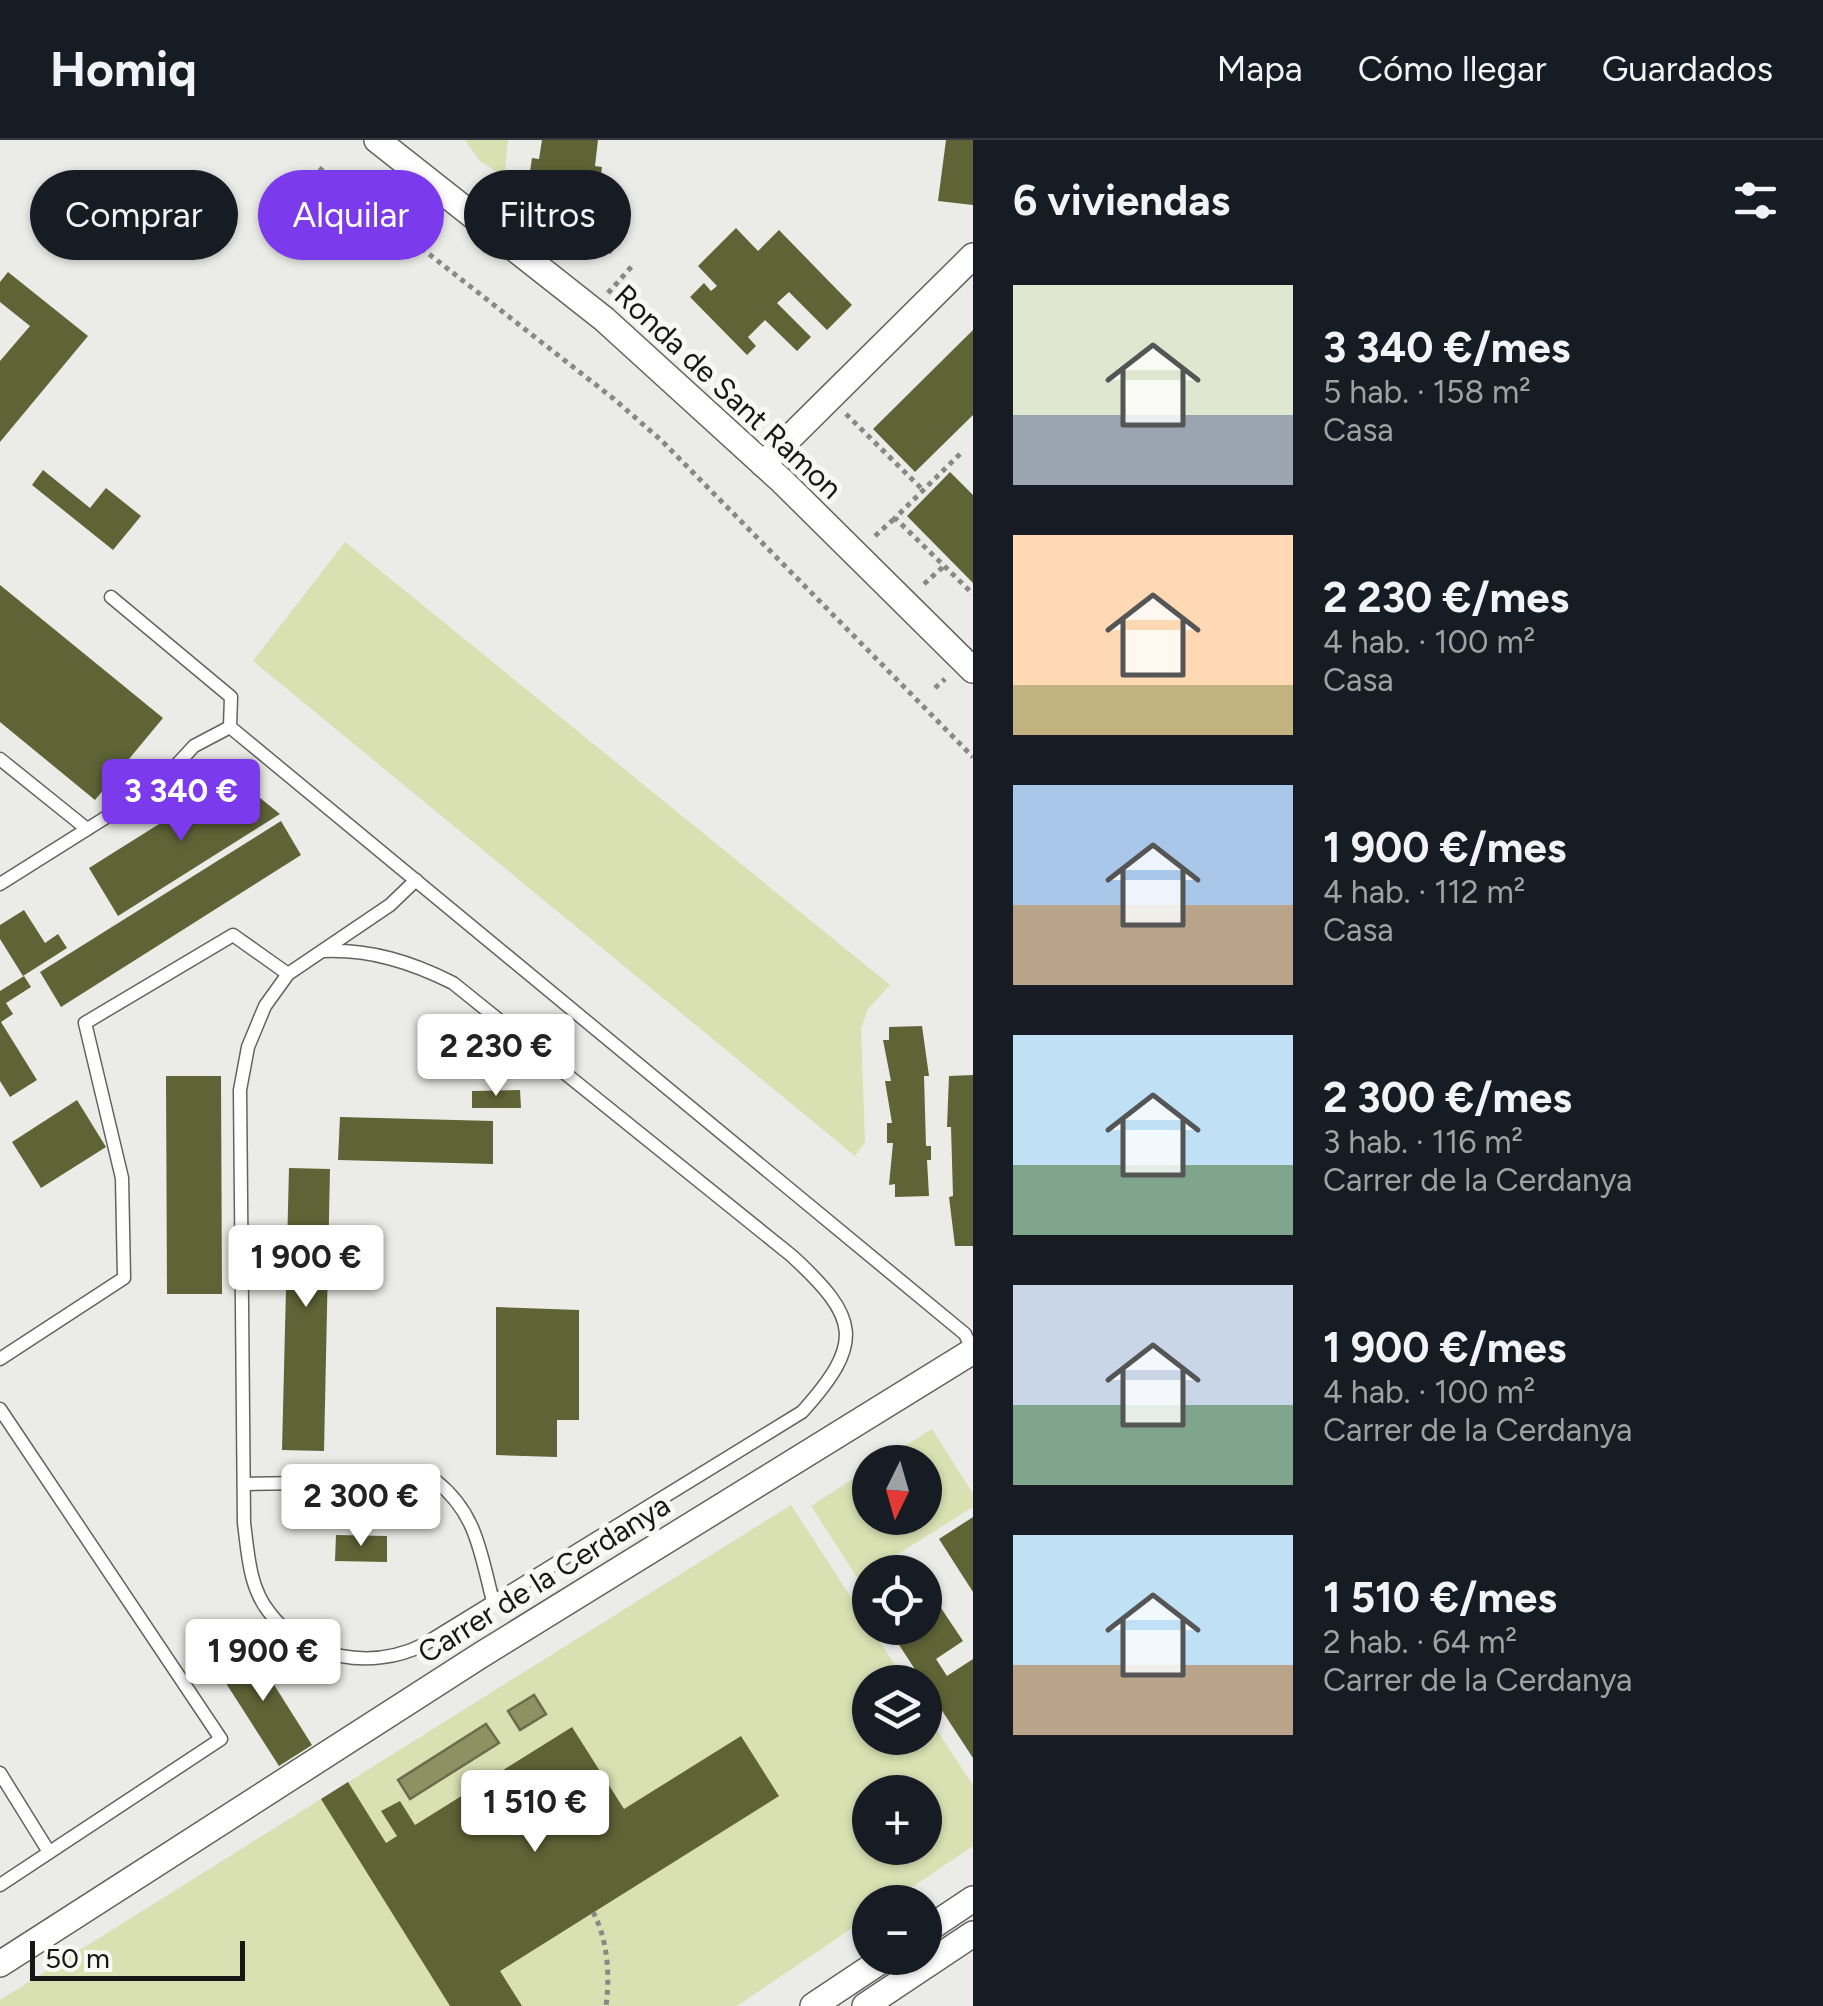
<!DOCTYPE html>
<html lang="es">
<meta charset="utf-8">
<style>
body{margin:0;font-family:Figtree,sans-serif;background:#242831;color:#f1f3f6;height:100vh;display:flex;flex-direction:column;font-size:38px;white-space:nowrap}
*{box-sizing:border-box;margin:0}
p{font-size:32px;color:#9ea1a6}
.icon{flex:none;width:55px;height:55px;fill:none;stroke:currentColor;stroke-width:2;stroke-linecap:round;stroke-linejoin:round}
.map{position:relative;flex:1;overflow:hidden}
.details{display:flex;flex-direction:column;background:#171b24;width:850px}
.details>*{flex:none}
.top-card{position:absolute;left:30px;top:30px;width:792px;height:90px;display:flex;gap:20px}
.needle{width:65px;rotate:185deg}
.controls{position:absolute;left:852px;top:1305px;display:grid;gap:20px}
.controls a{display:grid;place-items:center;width:90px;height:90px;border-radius:50%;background:#171b24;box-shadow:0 2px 8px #0004;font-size:50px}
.scale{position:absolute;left:30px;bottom:25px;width:215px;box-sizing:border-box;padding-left:10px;border:5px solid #171816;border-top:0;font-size:28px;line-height:35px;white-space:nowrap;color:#171816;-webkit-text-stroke:8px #f8f9f4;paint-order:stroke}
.price{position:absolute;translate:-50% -85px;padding:0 22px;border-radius:10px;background:#fff;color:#222;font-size:32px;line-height:65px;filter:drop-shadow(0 2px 5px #0008)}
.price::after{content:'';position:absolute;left:50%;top:60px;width:30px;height:22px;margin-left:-15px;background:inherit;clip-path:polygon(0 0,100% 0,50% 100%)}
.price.on{background:#7c3aed;color:#fff}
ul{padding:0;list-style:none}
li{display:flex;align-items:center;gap:30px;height:250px;padding:0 40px}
li span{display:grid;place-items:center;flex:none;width:280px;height:200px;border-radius:0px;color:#555}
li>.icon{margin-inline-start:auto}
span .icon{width:120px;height:120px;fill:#fffc;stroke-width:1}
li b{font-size:42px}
h2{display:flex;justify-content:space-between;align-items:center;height:120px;padding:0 40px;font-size:42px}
.chip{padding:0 35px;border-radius:45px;background:#171b24;box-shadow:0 2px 8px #0004;font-size:35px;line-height:90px}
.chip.on{background:#7c3aed;color:#fff}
header{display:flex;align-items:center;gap:60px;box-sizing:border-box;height:140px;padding:0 50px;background:#171b24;border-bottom:2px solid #363941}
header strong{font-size:48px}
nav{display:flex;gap:55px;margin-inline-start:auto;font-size:35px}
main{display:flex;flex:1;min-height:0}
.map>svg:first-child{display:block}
.green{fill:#d9e0b2;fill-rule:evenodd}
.water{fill:#8c9262;stroke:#696d4b;stroke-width:2.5}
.building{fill:#5e6436}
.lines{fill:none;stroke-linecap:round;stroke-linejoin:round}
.service-casing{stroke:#63635f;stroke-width:15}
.minor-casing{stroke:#63635f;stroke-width:28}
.path{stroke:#888985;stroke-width:5;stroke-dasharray:5 5;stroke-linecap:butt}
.service{stroke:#fff;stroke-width:12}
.minor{stroke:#fff;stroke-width:25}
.labels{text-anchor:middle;stroke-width:10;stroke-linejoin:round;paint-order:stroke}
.street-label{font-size:30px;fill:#171816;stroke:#f8f9f4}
</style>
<header>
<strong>Homiq</strong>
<nav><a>Mapa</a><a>Cómo llegar</a><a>Guardados</a></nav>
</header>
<main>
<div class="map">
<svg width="973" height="1866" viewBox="0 0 973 1866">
<rect width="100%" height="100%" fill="#ebece7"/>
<g class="green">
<path d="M465,0h43l-4,37 -24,-16z"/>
<path d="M345,402l545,443 -22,24 -7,20 4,113 -10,14 -602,-495z"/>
<path d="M932,1289l41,65v13l-115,72 -47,-73 59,-38v50h55v-56h-46z"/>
<path d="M791,1365l115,177h-36v56h55v-26l48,73v61l-83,56h-20v14l-133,90h-737v-6zM870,1652h55v56h-55z"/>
</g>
<g class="water">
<path d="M534,1555l12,19 -26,16 -12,-19z"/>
<path d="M486,1584l13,19 -89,56 -12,-19z"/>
</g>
<g class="building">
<path d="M542,0h56l-3,26 7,1 -3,26 -71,-8 4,-27 7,1z"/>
<path d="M946,0h27v65l-35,-4z"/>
<path d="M736,88l22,23 21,-21 73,75 -25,25 -38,-38 -12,11 34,34 -14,14 -32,-31 -17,17 8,9 -9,9 -57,-58 14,-14 7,8 6,-5 -19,-20z"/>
<path d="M8,132l80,64 -88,106v-81l30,-35 -30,-24v-20z"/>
<path d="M973,190v85l-58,57 -42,-43z"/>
<path d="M43,330l47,38 16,-20 35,28 -28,34 -81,-65z"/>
<path d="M950,332l23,23v88l-66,-67z"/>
<path d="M0,445l163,133 -68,82 -95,-78z"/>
<path d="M234,637l46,37 -162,102 -29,-48z"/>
<path d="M281,681l20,34 -240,152 -21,-35z"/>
<path d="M24,770l21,33 13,-9 9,14 -44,28 -23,-37v-14z"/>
<path d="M24,836l7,11 -25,16 7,11 -12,8 36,58 -27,17 -10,-16v-90z"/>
<path d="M922,886l7,50h-5l2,70h5v14h-4l2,36 -34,1v-13l-6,1 4,-42h-6v-20h5l-7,-42h6l-8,-41h6v-13z"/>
<path d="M973,935v171h-18l-6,-49 4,-1 -2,-69h-4l2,-51z"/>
<path d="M166,936h55l1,218h-55z"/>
<path d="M520,950l1,18h-49v-17z"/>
<path d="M77,960l29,47 -65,41 -29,-46z"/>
<path d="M340,977l153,4v43l-155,-4z"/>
<path d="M289,1028l41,1 -6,282 -42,-1z"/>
<path d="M496,1167l83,3v110h-22v37l-61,-2z"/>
<path d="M973,1377v75l-34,-53z"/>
<path d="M336,1395l51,1v26l-52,-1z"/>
<path d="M909,1419l9,13h-30z"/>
<path d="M925,1444l38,57 -27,18 11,17 26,-17v99l-85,-130h37z"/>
<path d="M247,1502l65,103 -33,21 -66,-103z"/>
<path d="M572,1587l52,82 117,-73 38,60 -279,175 22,35h-72l-129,-207 27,-17 38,61 11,-7 -16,-25 19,-10 15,24z"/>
</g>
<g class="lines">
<g class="service-casing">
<g id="service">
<path d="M111,457l120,100 -1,30 735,607 8,17"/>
<path d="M0,619l87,70"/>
<path d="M0,744l159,-100 35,-38 36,-19"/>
<path d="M323,811c47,-2 88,11 130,32l339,273c67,62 73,86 10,156l-379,233c-51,25 -118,15 -154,-33 -20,-25 -21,-59 -25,-89l-4,-433 8,-43 17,-41 23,-32 102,-69 26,-25"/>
<path d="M0,1219l124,-81 -2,-100 -37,-155 148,-88 55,39"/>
<path d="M0,1269l221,330 -221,146"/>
<path d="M244,1344l192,-3c41,33 44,71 57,120"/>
<path d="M0,1633l49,79"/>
</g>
</g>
<g class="minor-casing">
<g id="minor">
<path d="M377,0l227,179 178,162 191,189"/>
<path d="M763,324l210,-208"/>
<path d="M925,1791l48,-32"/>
<path d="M0,1824l481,-309 492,-304"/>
<path d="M813,1866l72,-48"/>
<path d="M865,1866l108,-72"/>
</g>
</g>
<g class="path">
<path d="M319,28l295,231 48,42 311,316"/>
<path d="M504,37l15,26 93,49"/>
<path d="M608,153l25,-28"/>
<path d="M846,274l77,76"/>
<path d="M960,314l-65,64 78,76"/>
<path d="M875,396l20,-18"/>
<path d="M924,444l20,-18"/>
<path d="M935,548l10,-9"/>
<path d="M593,1772c15,28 17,63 13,94"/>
</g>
<use href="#service" class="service"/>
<use href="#minor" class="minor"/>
</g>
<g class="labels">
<g class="street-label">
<text transform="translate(728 252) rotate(43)" y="10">Ronda de Sant Ramon</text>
<text transform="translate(544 1439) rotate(-32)" y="10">Carrer de la Cerdanya</text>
</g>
</g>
</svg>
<div class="controls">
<a><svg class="needle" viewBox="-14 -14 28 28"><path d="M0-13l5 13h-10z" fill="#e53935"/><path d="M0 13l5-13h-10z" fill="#9ea1a6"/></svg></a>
<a><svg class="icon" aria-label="locate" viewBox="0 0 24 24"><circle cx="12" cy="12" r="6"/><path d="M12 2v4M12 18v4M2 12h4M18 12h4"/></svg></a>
<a><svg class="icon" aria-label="layers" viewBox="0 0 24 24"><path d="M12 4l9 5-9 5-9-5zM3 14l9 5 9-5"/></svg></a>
<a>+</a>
<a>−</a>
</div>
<div class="scale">50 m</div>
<b class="price on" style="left:181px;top:704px">3 340 €</b>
<b class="price" style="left:496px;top:959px">2 230 €</b>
<b class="price" style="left:306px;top:1170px">1 900 €</b>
<b class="price" style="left:361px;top:1409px">2 300 €</b>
<b class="price" style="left:263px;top:1564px">1 900 €</b>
<b class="price" style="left:535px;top:1715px">1 510 €</b>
<div class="top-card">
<a class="chip">Comprar</a>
<a class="chip on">Alquilar</a>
<a class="chip">Filtros</a>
</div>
</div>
<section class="details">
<h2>6 viviendas<svg class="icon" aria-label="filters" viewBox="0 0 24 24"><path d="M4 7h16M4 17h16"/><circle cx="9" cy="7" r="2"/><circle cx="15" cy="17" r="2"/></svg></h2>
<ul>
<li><span style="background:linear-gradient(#dfe7d0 65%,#9aa5b1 0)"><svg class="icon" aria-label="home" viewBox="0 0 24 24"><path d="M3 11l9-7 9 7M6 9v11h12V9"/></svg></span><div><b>3 340 €/mes</b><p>5 hab. · 158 m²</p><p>Casa</p></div></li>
<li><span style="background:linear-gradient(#ffd9b3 75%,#c2b280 0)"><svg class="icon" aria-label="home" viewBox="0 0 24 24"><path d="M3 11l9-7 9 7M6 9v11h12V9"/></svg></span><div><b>2 230 €/mes</b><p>4 hab. · 100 m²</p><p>Casa</p></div></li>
<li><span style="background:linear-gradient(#a9c7e8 60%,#b9a48a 0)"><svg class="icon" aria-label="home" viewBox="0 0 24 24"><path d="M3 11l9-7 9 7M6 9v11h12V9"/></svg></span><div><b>1 900 €/mes</b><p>4 hab. · 112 m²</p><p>Casa</p></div></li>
<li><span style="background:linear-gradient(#bfe0f5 65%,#7fa58c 0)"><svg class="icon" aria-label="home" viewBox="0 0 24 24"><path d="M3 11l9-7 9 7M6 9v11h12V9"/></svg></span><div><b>2 300 €/mes</b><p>3 hab. · 116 m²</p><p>Carrer de la Cerdanya</p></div></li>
<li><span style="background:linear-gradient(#c9d6e8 60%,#7fa58c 0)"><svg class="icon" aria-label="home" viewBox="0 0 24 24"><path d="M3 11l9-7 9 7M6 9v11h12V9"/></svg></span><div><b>1 900 €/mes</b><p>4 hab. · 100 m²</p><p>Carrer de la Cerdanya</p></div></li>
<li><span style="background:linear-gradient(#bfe0f5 65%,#b9a48a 0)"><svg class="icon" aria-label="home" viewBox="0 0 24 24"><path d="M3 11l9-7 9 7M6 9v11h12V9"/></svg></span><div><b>1 510 €/mes</b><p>2 hab. · 64 m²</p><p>Carrer de la Cerdanya</p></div></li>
</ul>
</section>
</main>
